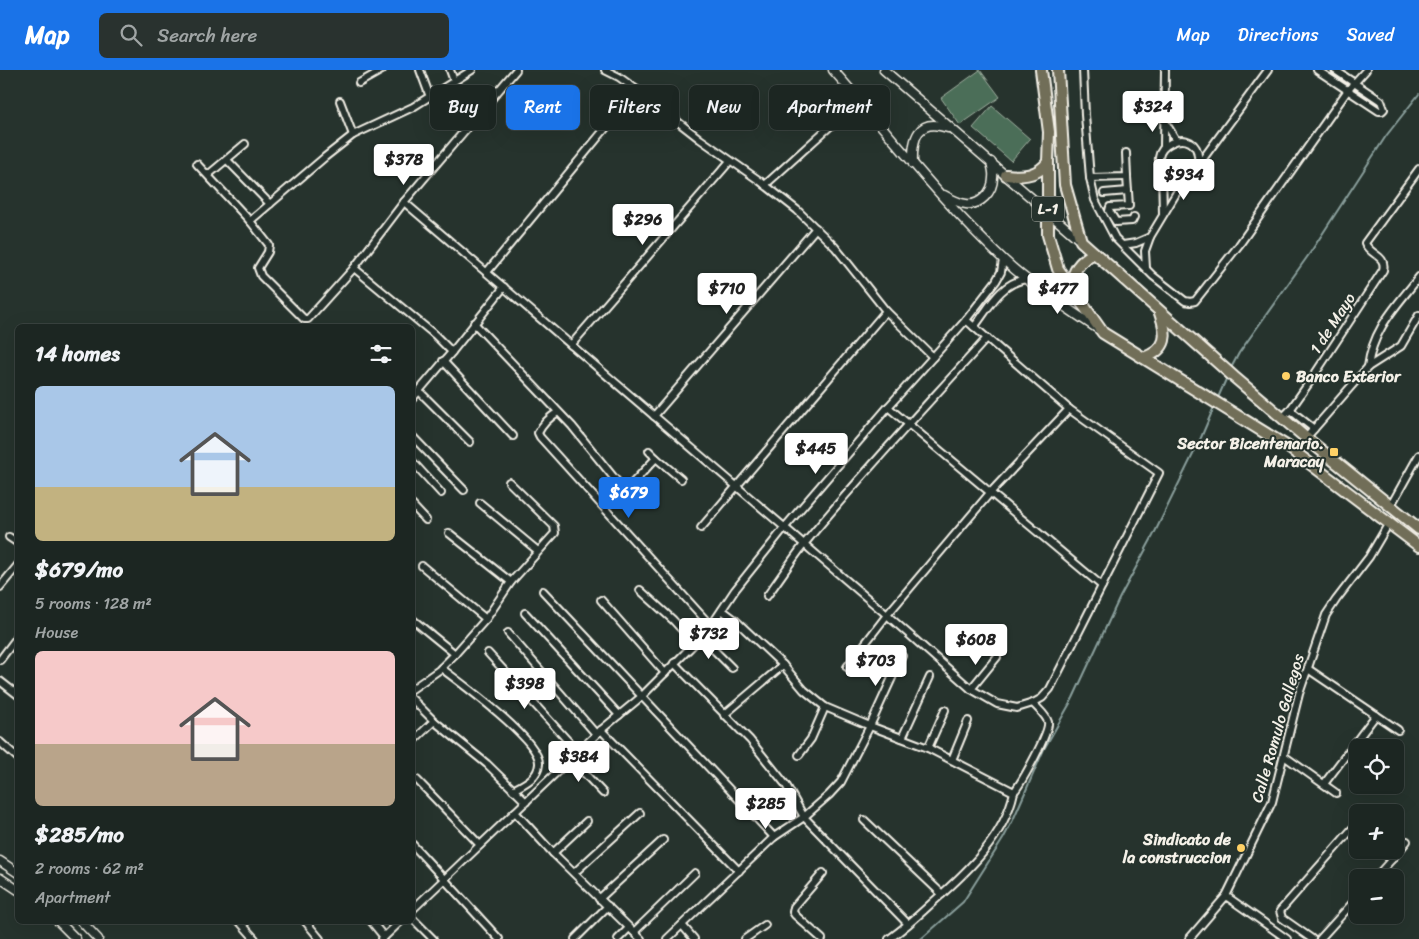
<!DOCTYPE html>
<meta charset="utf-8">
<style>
body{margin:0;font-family:Sriracha,sans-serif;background:#29322f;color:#f1f3f6;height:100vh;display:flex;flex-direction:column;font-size:19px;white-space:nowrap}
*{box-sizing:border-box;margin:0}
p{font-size:16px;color:#a0a5a5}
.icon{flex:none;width:28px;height:28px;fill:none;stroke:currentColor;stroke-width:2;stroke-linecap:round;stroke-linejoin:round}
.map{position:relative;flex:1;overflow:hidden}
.details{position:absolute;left:15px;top:254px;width:400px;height:600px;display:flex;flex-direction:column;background:#1c2622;border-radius:8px;box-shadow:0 5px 20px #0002,0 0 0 1px #3a4340}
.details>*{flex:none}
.hud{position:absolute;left:430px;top:15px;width:475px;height:45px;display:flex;gap:10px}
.fabs{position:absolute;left:1349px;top:669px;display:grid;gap:10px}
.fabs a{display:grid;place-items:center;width:55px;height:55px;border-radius:8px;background:#1c2622;box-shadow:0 5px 20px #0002,0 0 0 1px #3a4340;font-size:25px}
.price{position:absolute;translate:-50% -42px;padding:0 11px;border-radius:5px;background:#fff;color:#222;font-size:16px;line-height:32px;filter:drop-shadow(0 1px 2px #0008)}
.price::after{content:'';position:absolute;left:50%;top:30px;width:15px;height:11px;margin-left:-8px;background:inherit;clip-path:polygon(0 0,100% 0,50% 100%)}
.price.on{background:#1a73e8;color:#fff}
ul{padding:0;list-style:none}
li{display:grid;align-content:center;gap:10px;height:265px;padding:0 20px}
li span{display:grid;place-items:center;height:155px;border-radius:8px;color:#555}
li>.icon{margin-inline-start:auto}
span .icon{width:90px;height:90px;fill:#fffc;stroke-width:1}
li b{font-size:21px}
h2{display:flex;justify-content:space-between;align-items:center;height:60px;padding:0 20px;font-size:21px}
.pill{padding:0 18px;border-radius:8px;background:#1c2622;box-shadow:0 5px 20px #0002,0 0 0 1px #3a4340;font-size:18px;line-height:45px}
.pill.on{background:#1a73e8;color:#fff}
header{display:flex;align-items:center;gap:30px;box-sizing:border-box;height:70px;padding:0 25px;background:#1a73e8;color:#fff}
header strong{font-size:24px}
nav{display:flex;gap:28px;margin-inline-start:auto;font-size:18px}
.search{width:350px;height:45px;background:#29322f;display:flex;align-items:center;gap:12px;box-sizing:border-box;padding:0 18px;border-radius:8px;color:#a0a5a5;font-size:19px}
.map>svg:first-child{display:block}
.green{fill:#4c6e59;stroke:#a0b0a0}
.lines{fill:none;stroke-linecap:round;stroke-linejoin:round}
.stream{stroke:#8a9f9c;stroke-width:2}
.minor-casing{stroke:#f4f1e8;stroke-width:10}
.tertiary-casing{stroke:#f4f1e8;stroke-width:11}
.primary-casing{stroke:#f4f1e8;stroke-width:14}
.minor{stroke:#26332d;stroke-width:6}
.tertiary{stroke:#26332d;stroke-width:8}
.primary{stroke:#716e59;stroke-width:10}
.poi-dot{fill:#ffd166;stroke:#26332d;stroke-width:2}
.labels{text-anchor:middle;stroke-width:4;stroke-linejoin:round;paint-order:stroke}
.shield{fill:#26332d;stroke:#b6b8b0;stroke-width:1}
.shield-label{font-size:15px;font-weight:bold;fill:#f4f1e8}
.street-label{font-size:16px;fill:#f4f1e8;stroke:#26332d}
.poi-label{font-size:16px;font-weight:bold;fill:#f4f1e8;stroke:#26332d;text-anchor:end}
</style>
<header>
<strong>Map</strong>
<div class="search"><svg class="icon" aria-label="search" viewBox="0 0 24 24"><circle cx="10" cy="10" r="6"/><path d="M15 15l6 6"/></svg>Search here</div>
<nav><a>Map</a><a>Directions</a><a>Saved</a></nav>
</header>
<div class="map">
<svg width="1419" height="869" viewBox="0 0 1419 869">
<rect width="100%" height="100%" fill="#26332d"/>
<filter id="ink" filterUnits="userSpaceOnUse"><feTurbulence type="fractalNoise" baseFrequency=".02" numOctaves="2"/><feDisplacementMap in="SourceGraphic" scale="10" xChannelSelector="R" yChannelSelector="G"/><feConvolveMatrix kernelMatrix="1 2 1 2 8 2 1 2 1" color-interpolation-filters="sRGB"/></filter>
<g filter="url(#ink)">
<g class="green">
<path d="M980,0l20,27 -40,28 -19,-27z"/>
<path d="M992,36l38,33 -19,22 -38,-33z"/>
</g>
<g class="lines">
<g class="stream">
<path d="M1231,298l8,-15 71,-100 76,-117 33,-42"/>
<path d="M1217,330l10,-23"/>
<path d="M921,869l42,-37 40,-63 10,-19 31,-71 29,-51 47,-101 33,-61 47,-96 14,-33"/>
</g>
<g class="minor-casing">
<g id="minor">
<path d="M420,0l10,27"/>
<path d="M450,0l4,11"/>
<path d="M605,0l14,7 18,13 63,49 60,42 37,29 38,37 51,64 47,46 33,-37 30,-39 5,-9 2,-12"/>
<path d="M1083,0l2,45 5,63 5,22 20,38 38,38 32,25 5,1 5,-1 44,-56 109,-155 18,-20"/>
<path d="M1317,0l62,41h3l2,-2 -3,-8 -46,-31"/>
<path d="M359,13l23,-13"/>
<path d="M340,31l13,34"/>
<path d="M1164,50l12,20"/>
<path d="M1164,76l1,-76"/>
<path d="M227,90l43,44"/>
<path d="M197,94l53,57 19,24 -1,7 -10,16 3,8 43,43h4l46,-51 50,-66 112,-132"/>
<path d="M1198,94c5,-48 -68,-13 -26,13h14l8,-6 74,-101"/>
<path d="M1162,99l1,45"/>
<path d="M208,105l37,-31"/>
<path d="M1127,107l2,29 -19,1 -1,4 7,11 16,-1 2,-4"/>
<path d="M1090,108l37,-1 -1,-24"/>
<path d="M765,115l94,-85"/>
<path d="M1104,123l24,-2"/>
<path d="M404,132l483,413 84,74 26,15 20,4 16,-5 9,-5 8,-9 109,-216 -90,-64 -103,-89"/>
<path d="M250,151l75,-64 28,-22 60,-28 59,-37"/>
<path d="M1123,175l13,-2 14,-6 36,-60"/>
<path d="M354,198l81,67 17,17 -40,47"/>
<path d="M1146,198l-1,-17 5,-14"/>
<path d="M487,202l150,-182"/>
<path d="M474,253l98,103 51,63 5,-1 28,-30 -7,-7"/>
<path d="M974,257c15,-19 26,-44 52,-48"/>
<path d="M571,275l159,-184"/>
<path d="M452,282l52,-65"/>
<path d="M443,291l70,75"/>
<path d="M1368,297c5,-39 28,-60 51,-90"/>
<path d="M419,321l51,51"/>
<path d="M888,337l214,179"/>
<path d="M1290,340l24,19"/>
<path d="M558,342c-8,5 -16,13 -20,21l2,4 171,189"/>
<path d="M654,346l162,-188"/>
<path d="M1282,348l8,-8 19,-27 74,-113c4,-15 -14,-15 -18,-27l54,-74"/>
<path d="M412,366l52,54"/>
<path d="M1306,368l62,-71 33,-21 18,-31"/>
<path d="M656,388l25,21"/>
<path d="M412,391l29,32"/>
<path d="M480,433l58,48"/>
<path d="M412,435l14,15"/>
<path d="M1390,437l29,-52"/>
<path d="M701,458l185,-217"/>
<path d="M449,463l62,49"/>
<path d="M9,467l9,6"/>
<path d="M422,496l64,53"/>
<path d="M0,517l18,-22"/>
<path d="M640,520l33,30 21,23"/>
<path d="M543,521l231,246"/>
<path d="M767,526c13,-18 25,-36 38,-53 58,-71 121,-137 182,-205"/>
<path d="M601,530l64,73"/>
<path d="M722,540l12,9 49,46 21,25 21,17 45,19 58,22 86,44c-10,46 -47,80 -81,110 -14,13 -28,26 -44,37"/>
<path d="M525,543l94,102"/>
<path d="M412,549l43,35"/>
<path d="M508,563l88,101"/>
<path d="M701,567l31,31"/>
<path d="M488,583l90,99"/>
<path d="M0,590l18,-24"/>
<path d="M674,593l76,77 36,45 18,32 104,107"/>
<path d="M847,597l40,-52 103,-122 79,-84"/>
<path d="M441,598c20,15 100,73 98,96 -1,14 -15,20 -26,26"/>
<path d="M1308,599l90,61"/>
<path d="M0,611l18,14"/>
<path d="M412,619l27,-19 16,-16 31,-35 25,-37 44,-49 -1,-7 -45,-44"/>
<path d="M971,619l26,-32"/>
<path d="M412,629l22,22 53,43 39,38"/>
<path d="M724,645l59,-50"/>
<path d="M601,660l138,141"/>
<path d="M902,668l28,-61"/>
<path d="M0,672l18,16"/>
<path d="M412,672l22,-21"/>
<path d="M928,678l17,-38"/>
<path d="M799,685l12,-16 14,-32"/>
<path d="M1284,686l52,37"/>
<path d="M571,689l32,34"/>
<path d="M952,690l16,-39"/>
<path d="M417,710l63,65"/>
<path d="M1324,714l52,-69"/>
<path d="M1014,722c8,-10 36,-60 34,-70 -2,-7 -10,-13 -15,-19"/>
<path d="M515,742l38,41 88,86"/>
<path d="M864,750l78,74"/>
<path d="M412,774l87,95"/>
<path d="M553,783l34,-32"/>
<path d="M1392,789l15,-18"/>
<path d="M574,803l66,-60"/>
<path d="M1375,808l17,-19 -10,-9"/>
<path d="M1226,826l61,43"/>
<path d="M599,829l64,-59"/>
<path d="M412,840l189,-180 40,-33 60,-60 10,-11 24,-36 50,-63 103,-120 45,-50"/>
<path d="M412,848l21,21"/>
<path d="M239,851l16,18"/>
<path d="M305,851l15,18"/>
<path d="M371,851l13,16"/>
<path d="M682,855l12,14"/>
<path d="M634,862l61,-59"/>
<path d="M382,869l19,-18"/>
<path d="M575,869l33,-33"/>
<path d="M618,869l11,-11"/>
<path d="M667,869l107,-102 30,-20 25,-22 12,-13 29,-56 32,-70"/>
<path d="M745,869l20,-14"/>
<path d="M822,869l-27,-24 -2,-3 1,-5 29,-34"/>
<path d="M1189,869l37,-43 46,-94 27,-108 27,-79 10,-15 33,-43 20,-34"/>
<path d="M1312,869l-30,-21 -2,-7 72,-82h6"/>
<path d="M1320,869l38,-42"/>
</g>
</g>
<g class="tertiary-casing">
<g id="tertiary">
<path d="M833,0c56,63 108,131 170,189 28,27 63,48 95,70"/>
<path d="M884,0l197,171"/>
<path d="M913,94c-1,-25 4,-47 35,-36"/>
<path d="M944,125c7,4 14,8 22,9 14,2 27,-12 27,-26 1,-5 -1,-11 -2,-16"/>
<path d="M0,791l18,12"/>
<path d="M0,808l18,12"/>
<path d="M58,851l18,18"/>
<path d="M81,851l17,18"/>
</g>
</g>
<g class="primary-casing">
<g id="primary">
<path d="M1041,0l8,62 -1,30v73l10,34 45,64 185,114 131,99"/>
<path d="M1058,0l7,115 16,56 153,136 72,61 113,91"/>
<path d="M1006,105c16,2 32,1 42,-13"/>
<path d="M1071,219c2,-19 7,-27 23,-36"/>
<path d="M1144,288c24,-9 24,-23 16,-45"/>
</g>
</g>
<use href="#minor" class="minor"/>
<use href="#tertiary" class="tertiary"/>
<use href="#primary" class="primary"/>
</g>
</g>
<g class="poi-dot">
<circle cx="1286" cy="306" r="5"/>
<rect x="1329" y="377" width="10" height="10" rx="2.5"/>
<circle cx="1241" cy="778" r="5"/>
</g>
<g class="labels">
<rect class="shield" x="1032" y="126.5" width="32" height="25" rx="4"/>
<g class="shield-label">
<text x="1048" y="144">L-1</text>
</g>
<g class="street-label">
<text transform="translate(1332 253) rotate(-57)" y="6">1 de Mayo</text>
<text transform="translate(1277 658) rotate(-74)" y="6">Calle Romulo Gallegos</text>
</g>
<g class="poi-label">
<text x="1296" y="312" text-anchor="start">Banco Exterior</text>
<text x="1324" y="379">Sector Bicentenario.<tspan x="1324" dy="18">Maracay</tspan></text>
<text x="1231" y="775">Sindicato de<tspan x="1231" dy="18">la construccion</tspan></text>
</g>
</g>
</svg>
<div class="fabs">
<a><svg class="icon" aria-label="locate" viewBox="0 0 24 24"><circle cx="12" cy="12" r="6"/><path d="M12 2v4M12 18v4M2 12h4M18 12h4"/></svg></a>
<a>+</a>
<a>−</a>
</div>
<b class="price" style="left:1153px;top:63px">$324</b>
<b class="price" style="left:404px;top:116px">$378</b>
<b class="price" style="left:1184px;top:131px">$934</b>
<b class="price" style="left:643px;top:176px">$296</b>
<b class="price" style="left:727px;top:245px">$710</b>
<b class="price" style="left:1058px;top:245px">$477</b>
<b class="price" style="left:816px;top:405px">$445</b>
<b class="price on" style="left:629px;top:449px">$679</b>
<b class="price" style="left:709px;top:590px">$732</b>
<b class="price" style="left:976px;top:596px">$608</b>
<b class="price" style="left:876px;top:617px">$703</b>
<b class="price" style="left:525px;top:640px">$398</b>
<b class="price" style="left:579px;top:713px">$384</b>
<b class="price" style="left:766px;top:760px">$285</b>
<div class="hud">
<a class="pill">Buy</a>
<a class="pill on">Rent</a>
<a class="pill">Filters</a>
<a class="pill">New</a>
<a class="pill">Apartment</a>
</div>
<section class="details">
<h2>14 homes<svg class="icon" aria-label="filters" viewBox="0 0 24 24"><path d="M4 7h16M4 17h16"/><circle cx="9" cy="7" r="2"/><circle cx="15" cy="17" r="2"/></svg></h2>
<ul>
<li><span style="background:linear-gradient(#a9c7e8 65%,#c2b280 0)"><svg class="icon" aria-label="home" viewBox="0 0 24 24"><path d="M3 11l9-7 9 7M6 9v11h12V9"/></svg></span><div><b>$679/mo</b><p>5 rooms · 128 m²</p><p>House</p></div></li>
<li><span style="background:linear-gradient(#f6c9c9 60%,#b9a48a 0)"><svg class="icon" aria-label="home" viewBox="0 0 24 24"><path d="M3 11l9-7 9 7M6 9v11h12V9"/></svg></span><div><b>$285/mo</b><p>2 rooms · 62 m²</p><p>Apartment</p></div></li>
</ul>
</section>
</div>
